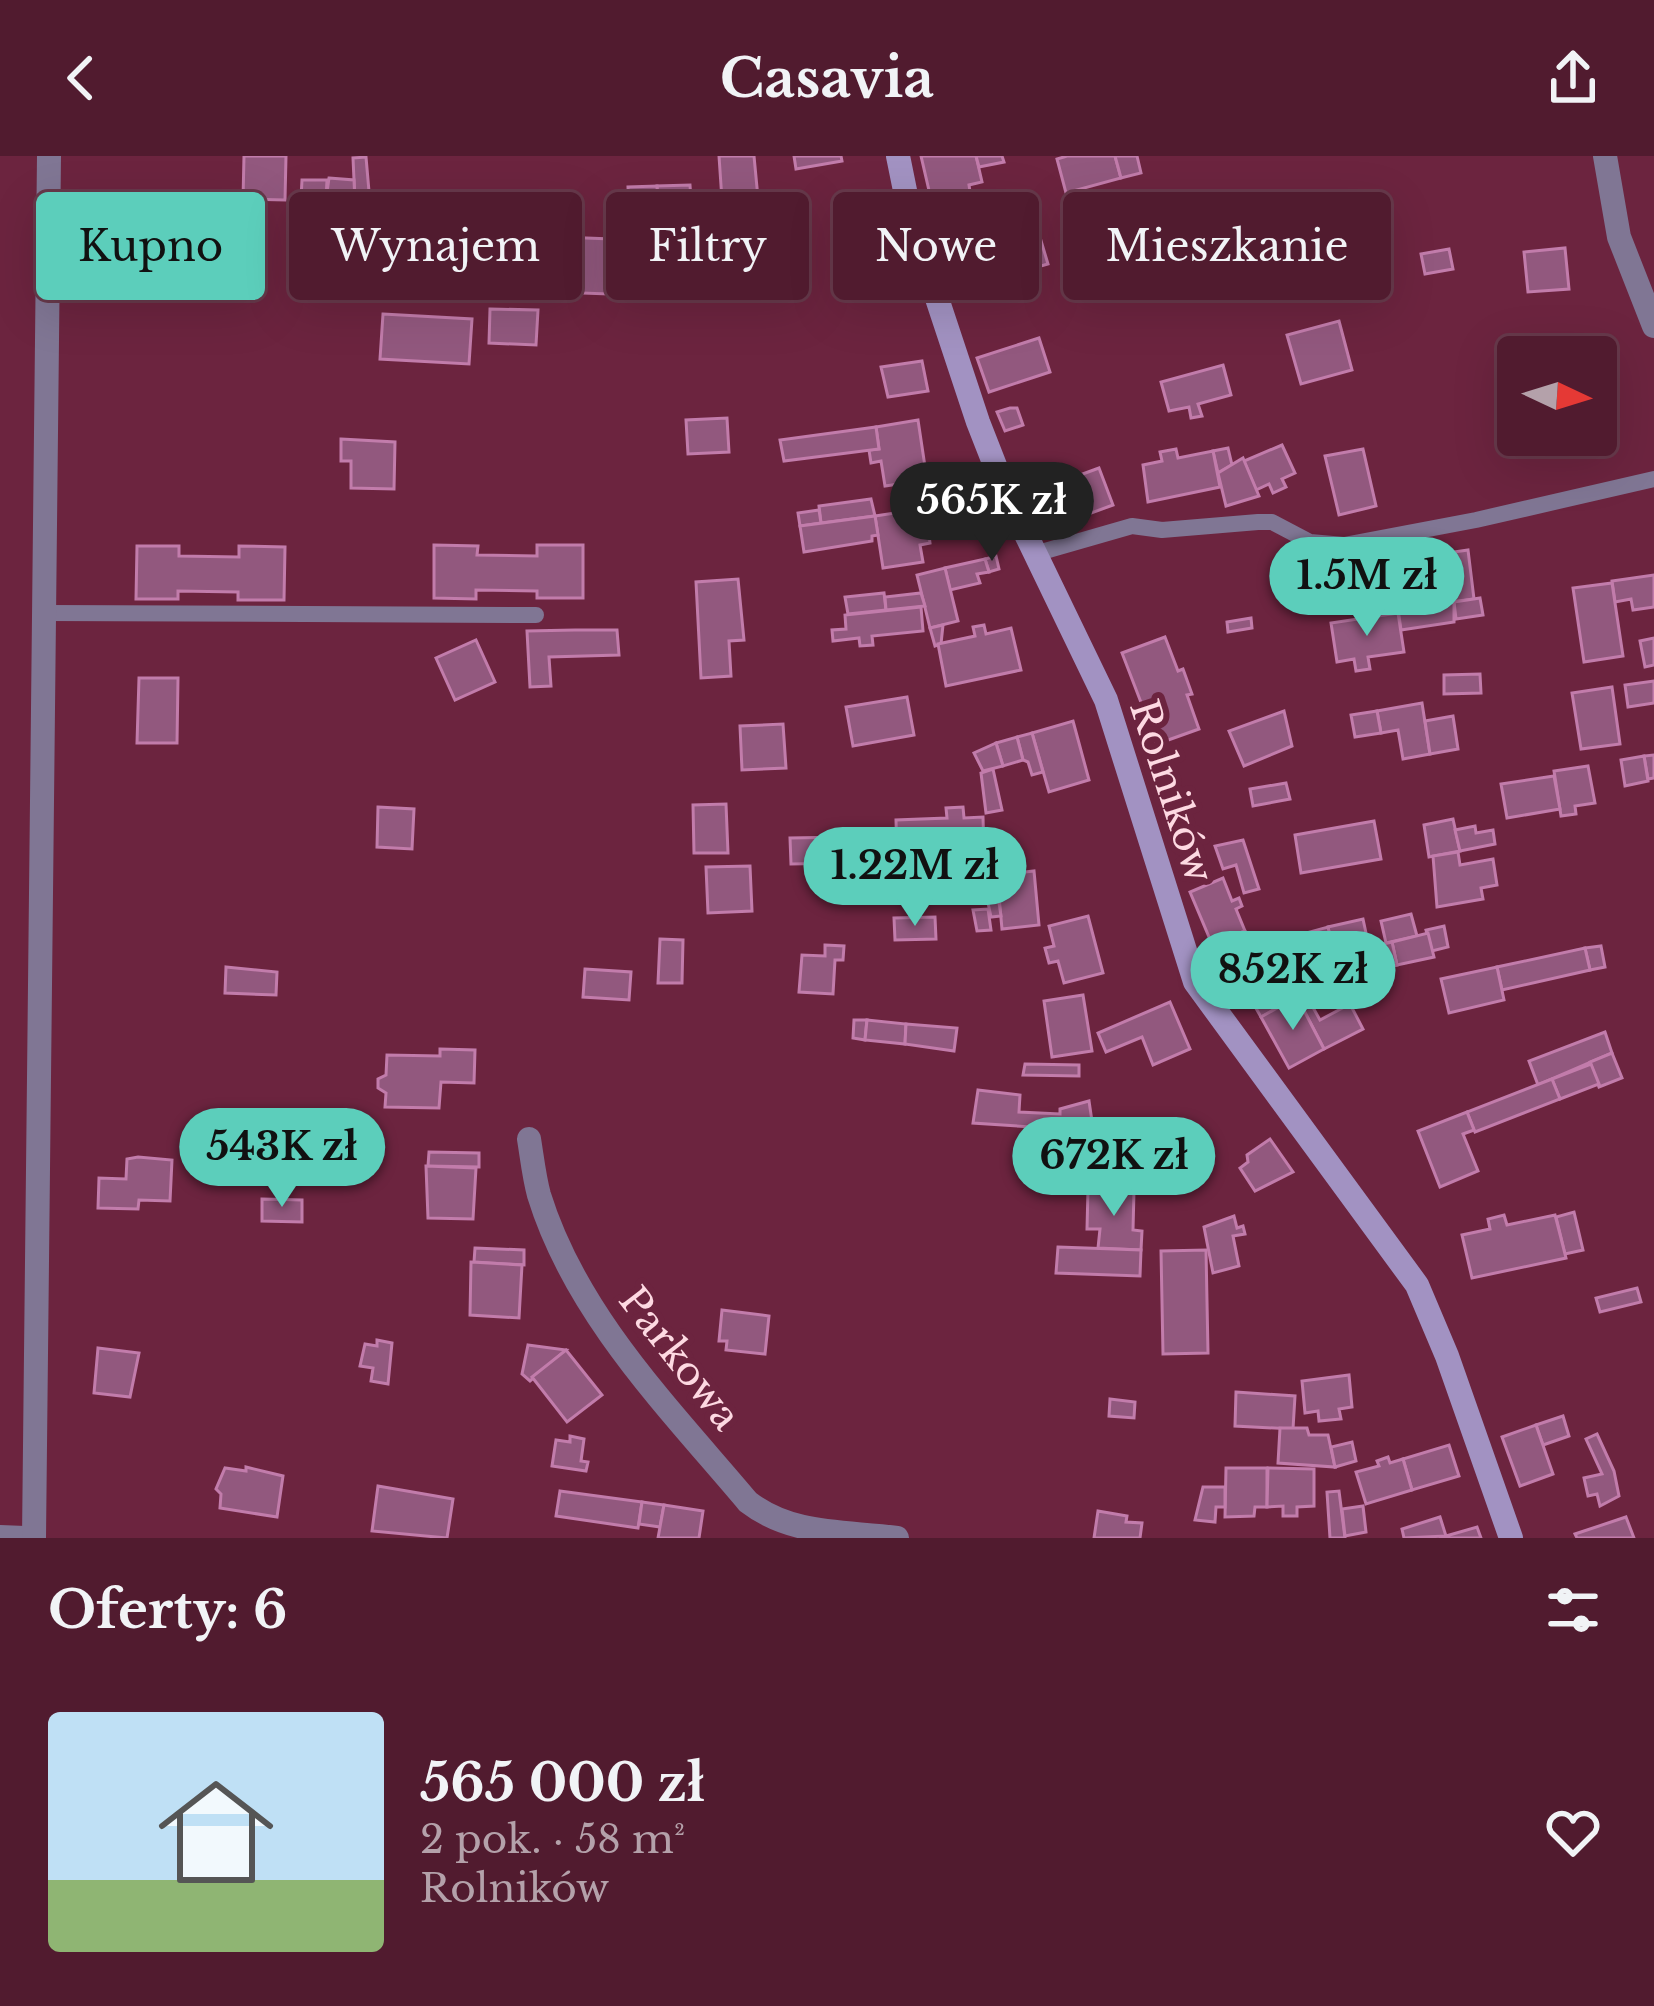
<!DOCTYPE html>
<html lang="pl">
<meta charset="utf-8">
<style>
body{margin:0;font-family:"Libre Baskerville",serif;background:#572437;color:#f1f3f6;height:100vh;display:flex;flex-direction:column;font-size:45px;white-space:nowrap}
*{box-sizing:border-box;margin:0}
p{font-size:39px;color:#b4a1aa}
.icon{flex:none;width:66px;height:66px;fill:none;stroke:currentColor;stroke-width:2;stroke-linecap:round;stroke-linejoin:round}
.map{position:relative;height:1382px;overflow:hidden}
.details{display:flex;flex-direction:column;background:#511b2f;flex:1}
.details>*{flex:none}
.banner{position:absolute;left:36px;top:36px;width:1584px;height:108px;display:flex;gap:24px}
.needle{width:78px;rotate:94deg}
.tools{position:absolute;left:1497px;top:180px;display:grid;gap:24px}
.tools a{display:grid;place-items:center;width:120px;height:120px;border-radius:12px;background:#511b2f;box-shadow:0 12px 48px #0002,0 0 0 3px #67394b;font-size:60px}
.price{position:absolute;translate:-50% -102px;padding:0 27px;border-radius:42px;background:#5ccebb;color:#111;font-size:39px;line-height:78px;filter:drop-shadow(0 3px 6px #0008)}
.price::after{content:'';position:absolute;left:50%;top:72px;width:36px;height:27px;margin-left:-18px;background:inherit;clip-path:polygon(0 0,100% 0,50% 100%)}
.price.on{background:#222;color:#fff}
ul{padding:0;list-style:none}
li{display:flex;align-items:center;gap:36px;height:300px;padding:0 48px}
li span{display:grid;place-items:center;flex:none;width:336px;height:240px;border-radius:12px;color:#555}
li>.icon{margin-inline-start:auto}
span .icon{width:144px;height:144px;fill:#fffc;stroke-width:1}
li b{font-size:51px}
h2{display:flex;justify-content:space-between;align-items:center;height:144px;padding:0 48px;font-size:51px}
.tag{padding:0 42px;border-radius:12px;background:#511b2f;box-shadow:0 12px 48px #0002,0 0 0 3px #67394b;font-size:42px;line-height:108px}
.tag.on{background:#5ccebb;color:#111}
header{display:flex;justify-content:space-between;align-items:center;height:156px;padding:0 48px;background:#511b2f;font-size:54px;font-weight:700}
.map>svg:first-child{display:block}
.building{fill:#92587e;stroke:#c27cab;stroke-width:3}
.lines{fill:none;stroke-linecap:round;stroke-linejoin:round}
.lane{stroke:#807694;stroke-width:16}
.street{stroke:#807694;stroke-width:24}
.secondary{stroke:#a292c2;stroke-width:24}
.labels{text-anchor:middle;stroke-width:12;stroke-linejoin:round;paint-order:stroke}
.street-label{font-size:39px;fill:#fdd9e2;stroke:#6c243f}
</style>
<header><svg class="icon" aria-label="back" viewBox="0 0 24 24"><path d="M15 5l-7 7 7 7"/></svg>Casavia<svg class="icon" aria-label="share" viewBox="0 0 24 24"><path d="M12 15V3M7 8l5-5 5 5M5 13v7h14v-7"/></svg></header>
<div class="map">
<svg width="1654" height="1382" viewBox="0 0 1654 1382">
<rect width="100%" height="100%" fill="#6c243f"/>
<g class="building">
<path d="M244,0h42l-1,44 -42,-1z"/>
<path d="M719,0h35l4,42 -36,2z"/>
<path d="M794,0h47l1,5 -46,8z"/>
<path d="M921,0h55l6,26 -13,3 3,19 -38,8z"/>
<path d="M976,0h26l2,6 -25,5z"/>
<path d="M1067,0h48l6,22 -55,15 -9,-34z"/>
<path d="M1115,0h22l4,17 -20,5z"/>
<path d="M366,1l4,46 -15,-1 -2,-44z"/>
<path d="M329,22l25,2 1,22 -29,-3z"/>
<path d="M302,24h25l-1,19 -25,-1z"/>
<path d="M690,29l2,30 -34,1 -1,-30z"/>
<path d="M657,30l1,30 -29,1 -1,-30z"/>
<path d="M1157,42l2,12 15,-3 8,45 -57,10 -8,-44 25,-5 -2,-12z"/>
<path d="M997,61l3,8 27,-8 6,19 6,-2 9,30 -56,16 -7,-26 -15,4 -9,-31z"/>
<path d="M505,79l132,5 -2,55 -132,-5z"/>
<path d="M1565,92l4,41 -41,3 -4,-40z"/>
<path d="M1449,93l4,20 -28,5 -4,-20z"/>
<path d="M490,153l48,1 -2,35 -47,-2z"/>
<path d="M383,158l89,5 -3,45 -89,-5z"/>
<path d="M1339,165l13,49 -51,14 -14,-49z"/>
<path d="M1039,182l11,34 -61,20 -12,-34z"/>
<path d="M922,205l6,30 -40,6 -7,-30z"/>
<path d="M1223,209l8,30 -33,9 4,12 -11,2 -2,-11 -20,4 -8,-29z"/>
<path d="M1010,252h7l6,17 -18,6 -8,-19z"/>
<path d="M727,262l2,34 -41,2 -2,-34z"/>
<path d="M918,264l9,60 -42,6 -4,-25 -10,2 -2,-13 10,-1 -3,-22z"/>
<path d="M876,271l3,22 -95,12 -4,-21z"/>
<path d="M341,283l54,3 -1,47 -43,-1v-27h-10z"/>
<path d="M1282,289l13,28 -13,6 4,8 -13,6 -4,-9 -13,6 -12,-29z"/>
<path d="M1228,292l4,17 -14,8 -5,-22z"/>
<path d="M1176,293l2,9 35,-7 7,36 -72,15 -5,-37 19,-4 -2,-9z"/>
<path d="M1363,293l13,57 -37,9 -14,-59z"/>
<path d="M1243,302l16,38 -33,10 -8,-33z"/>
<path d="M1099,312l14,37 -60,22 -14,-37z"/>
<path d="M871,343l4,17 -54,7 -2,-17z"/>
<path d="M819,354l2,13 -21,3 -2,-13z"/>
<path d="M915,354l3,18 10,-1 2,16 -10,2 3,17 -40,6 -8,-52z"/>
<path d="M875,360l3,19 -6,1v5l-68,11 -4,-26z"/>
<path d="M434,389l44,1 -1,9 60,1v-11h46v53h-46v-7l-61,-1v9l-42,-1z"/>
<path d="M137,390h42v10l60,1v-11l46,1 -1,53h-46v-8l-60,-1v8h-42z"/>
<path d="M1468,394l6,49 -47,6 -7,-48z"/>
<path d="M1413,399l6,32 -24,4 -6,-32z"/>
<path d="M996,400l3,13 -10,3 -4,-13z"/>
<path d="M985,403l4,13 -12,2 3,9 -30,7 -5,-22z"/>
<path d="M945,412l13,53 -28,7 -13,-53z"/>
<path d="M1654,419v32l-21,3 -2,-11 -16,3 -3,-21z"/>
<path d="M738,423l6,61 -15,1 2,35 -30,2 -5,-96z"/>
<path d="M1612,427l11,73 -39,6 -11,-74z"/>
<path d="M884,437l2,17 -38,4 -3,-17z"/>
<path d="M921,437l4,13 -39,4 -1,-13z"/>
<path d="M1480,442l3,17 -27,4 -2,-17z"/>
<path d="M1454,446v20l-53,8 -3,-21z"/>
<path d="M921,451l2,24 -51,5 1,9 -13,1 -1,-8 -26,3 -1,-11 14,-1 -1,-14z"/>
<path d="M1398,457l6,39 -36,5 2,12 -14,2 -2,-12 -17,3 -6,-39z"/>
<path d="M1251,462l1,10 -24,4 -1,-10z"/>
<path d="M943,469l-2,19 -6,2 -5,-18z"/>
<path d="M984,469l2,9 25,-6 10,42 -75,16 -8,-42 37,-8 -2,-9z"/>
<path d="M575,474h42l2,25 -70,2 2,29 -21,1 -3,-56z"/>
<path d="M1165,481l13,34 5,-2 9,25 -5,1 12,34 -42,15 -35,-91z"/>
<path d="M1654,482v27l-9,2 -5,-26z"/>
<path d="M476,484l19,42 -40,18 -19,-42z"/>
<path d="M1480,518l1,19 -37,1v-19z"/>
<path d="M139,522h39l-1,65h-40z"/>
<path d="M1654,525v22l-26,4 -3,-22z"/>
<path d="M1612,531l8,57 -39,5 -9,-56z"/>
<path d="M907,541l7,38 -61,11 -7,-39z"/>
<path d="M1422,547l8,51 -27,5 -5,-29 -17,3 -4,-22z"/>
<path d="M1284,555l8,35 -48,20 -15,-35z"/>
<path d="M1377,555l4,22 -26,4 -4,-22z"/>
<path d="M1453,560l5,33 -28,5 -5,-33z"/>
<path d="M1073,565l16,59 -40,12 -17,-59z"/>
<path d="M783,568l3,44 -44,2 -2,-44z"/>
<path d="M1032,577l11,39 -11,3 -4,-13 -5,-2 -6,-23z"/>
<path d="M1017,581l6,23 -20,6 -7,-23z"/>
<path d="M996,587l7,23 -20,5 -9,-18z"/>
<path d="M1654,599v23l-6,1 -4,-23z"/>
<path d="M1644,600l4,25 -23,5 -4,-26z"/>
<path d="M1588,610l7,37 -20,3 1,8 -15,2 -7,-45z"/>
<path d="M993,613l9,41 -16,3 -5,-40z"/>
<path d="M1554,620l6,33 -53,9 -6,-34z"/>
<path d="M1286,627l4,16 -37,7 -3,-17z"/>
<path d="M726,648l2,49h-34l-1,-48z"/>
<path d="M378,651l36,2 -2,40 -35,-2z"/>
<path d="M963,651l1,11 19,-1 1,38 -87,4 -1,-39 51,-2 -1,-10z"/>
<path d="M1453,663l7,32 -31,6 -5,-32z"/>
<path d="M1374,665l7,38 -80,14 -6,-38z"/>
<path d="M1475,670l1,7 17,-3 2,14 -35,7 -5,-21z"/>
<path d="M848,681l1,26 -58,1 -1,-26z"/>
<path d="M1243,684l16,49 -15,4 -8,-28 -13,4 -8,-23z"/>
<path d="M1458,696l2,13 33,-6 4,26 -16,3 2,11 -46,8 -4,-51z"/>
<path d="M750,710l2,45 -44,2 -2,-46z"/>
<path d="M1034,715l5,54 -37,4 -5,-54z"/>
<path d="M1223,722l9,23 7,-3 3,8 -6,3 9,22 -33,13 -22,-52z"/>
<path d="M998,740l3,20 -10,1 -4,-19z"/>
<path d="M988,753l3,21 -14,1 -4,-21z"/>
<path d="M1411,758l6,22 -31,7 -5,-22z"/>
<path d="M1088,760l15,57 -39,10 -6,-22 -9,2 -4,-15 9,-2 -5,-20z"/>
<path d="M935,761l1,22 -41,1 -1,-22z"/>
<path d="M1363,763l6,28 -35,8 -6,-28z"/>
<path d="M1444,770l4,21 -16,4 -6,-21z"/>
<path d="M1328,771l6,28 -55,13 -6,-26z"/>
<path d="M1245,775l7,17 7,-3 7,19 -7,2 7,16 -33,13 -21,-51z"/>
<path d="M1428,777l6,24 -37,8 -5,-23z"/>
<path d="M660,783l23,1 -1,43h-24z"/>
<path d="M1392,786l5,23 -112,26 -6,-23z"/>
<path d="M825,789l19,1 -1,14h-8l-2,34 -34,-2 3,-37 23,1z"/>
<path d="M1601,790l4,21 -15,3 -5,-22z"/>
<path d="M1585,792l5,22 -88,20 -5,-23z"/>
<path d="M226,811l51,5 -1,23 -51,-2z"/>
<path d="M1497,811l7,33 -55,13 -8,-34z"/>
<path d="M585,813l46,3 -2,28 -46,-3z"/>
<path d="M1283,831l6,14 -28,16 -8,-14z"/>
<path d="M1083,839l9,56 -40,6 -8,-56z"/>
<path d="M1306,839l14,25 30,-16 13,25 -39,20 -26,-50z"/>
<path d="M1297,841l27,52 -35,19 -28,-51z"/>
<path d="M1170,846l20,47 -37,16 -11,-28 -36,15 -8,-19z"/>
<path d="M854,864h13l-2,20 -12,-2z"/>
<path d="M867,864l39,4 -1,20 -40,-4z"/>
<path d="M906,868l51,4 -3,23 -49,-7z"/>
<path d="M1605,876l7,21 -74,32 -9,-24z"/>
<path d="M440,893l35,1 -1,33 -33,-1 -2,26 -54,-1 1,-14 -8,-5v-9l8,-4 1,-20 53,1z"/>
<path d="M1612,897l10,25 -23,9 -9,-25z"/>
<path d="M1025,908l54,1v11l-56,-1z"/>
<path d="M1591,908l8,20 -39,15 -8,-20z"/>
<path d="M1552,923l8,20 -85,33 -8,-20z"/>
<path d="M978,934l42,5 -1,17 41,2v-5l29,-8 4,27 -32,1 -88,-6z"/>
<path d="M1467,956l7,18 -11,4 15,37 -38,16 -22,-56z"/>
<path d="M1270,983l23,33 -38,19 -15,-23 8,-6 -1,-7z"/>
<path d="M429,996l50,1v14l-51,-1z"/>
<path d="M138,1001l34,3 -2,41 -31,-1 -1,9 -40,-1 1,-30 27,1 1,-20z"/>
<path d="M426,1010l50,2 -3,51 -45,-1z"/>
<path d="M1088,1033l46,2 -1,39 9,1 -1,19 -43,-2 2,-19h-13z"/>
<path d="M262,1043l40,1v22l-40,-1z"/>
<path d="M1574,1056l9,38 -18,4 -9,-37z"/>
<path d="M1504,1059l3,10 48,-10 11,43 -94,20 -10,-43 28,-6 -2,-10z"/>
<path d="M1234,1060l3,12 6,-2 2,8 -12,2 6,30 -26,7 -9,-46z"/>
<path d="M1058,1091l83,3 -1,26 -84,-3z"/>
<path d="M475,1092l49,2v15l-50,-3z"/>
<path d="M1206,1094l2,103 -45,1 -2,-103z"/>
<path d="M471,1106l51,3 -3,53 -49,-3z"/>
<path d="M1637,1132l4,14 -41,10 -4,-14z"/>
<path d="M722,1154l47,6 -4,38 -39,-4 1,-9h-8z"/>
<path d="M377,1184l15,3 -4,41 -17,-3 2,-13 -13,-2 5,-22 12,2z"/>
<path d="M528,1189l38,5 -36,31 -8,-7z"/>
<path d="M98,1192l41,5 -9,44 -36,-4z"/>
<path d="M566,1194l36,45 -35,27 -35,-45z"/>
<path d="M1349,1219l3,32 -13,2 2,10 -22,2 -1,-10 -13,2 -3,-32z"/>
<path d="M1236,1236l59,4 -2,33 -58,-3z"/>
<path d="M1110,1243l25,3 -1,16 -25,-2z"/>
<path d="M1563,1260l6,20 -26,9 -7,-20z"/>
<path d="M1536,1269l17,49 -33,12 -18,-49z"/>
<path d="M1280,1272h27l2,7h19l7,32 -57,-4z"/>
<path d="M1597,1278l17,37 5,25 -19,10 -3,-12 -9,2 -4,-18 18,-4 -16,-35z"/>
<path d="M570,1280l14,3 -3,22 7,1 -2,9 -34,-5 4,-26 14,2z"/>
<path d="M1352,1286l4,19 -21,6 -4,-20z"/>
<path d="M1449,1289l10,31 -47,14 -9,-31z"/>
<path d="M1388,1301l2,6 13,-4 9,31 -46,14 -10,-32 23,-6 -2,-5z"/>
<path d="M246,1311l37,9 -6,41 -57,-9 1,-14 -5,-5 9,-21 21,3z"/>
<path d="M1226,1312h41v39h-12l-1,9 -29,1z"/>
<path d="M1268,1312l46,1v37l-17,1v9h-14v-10l-16,1z"/>
<path d="M378,1330l75,13 -6,39 -75,-7z"/>
<path d="M1203,1331h22v20h-9l-1,15 -20,-2z"/>
<path d="M560,1335l82,11 -4,26 -82,-12z"/>
<path d="M1339,1335l6,47h-15l-3,-46z"/>
<path d="M642,1346l22,3 -4,22 -21,-3z"/>
<path d="M664,1349l39,6 -4,27h-41z"/>
<path d="M1363,1350l3,26 -21,4 -3,-27z"/>
<path d="M1098,1355l29,5 -1,6 16,1 -2,15h-46z"/>
<path d="M1440,1361l6,19 -42,2 -2,-9z"/>
<path d="M1626,1361l8,21h-57l-2,-4z"/>
<path d="M1477,1371l4,11h-42l7,-2z"/>
</g>
<g class="lines">
<g class="lane">
<path d="M1038,397l94,-27 30,4 96,-8h14l38,20 34,3 132,-25 178,-41"/>
<path d="M46,457l490,2"/>
</g>
<g class="street">
<path d="M1605,0l14,81 35,89"/>
<path d="M529,983c3,18 5,38 10,56 37,120 130,213 209,307 44,34 97,29 149,36"/>
<path d="M0,1381l25,1"/>
<path d="M34,1382l15,-1382"/>
</g>
<path class="secondary" d="M898,0l13,64 67,202 27,69 101,209 89,282 222,303 30,71 64,182"/>
</g>
<g class="labels">
<g class="street-label">
<text transform="translate(1172 635) rotate(72)" y="14">Rolników</text>
<text transform="translate(680 1202) rotate(52)" y="14">Parkowa</text>
</g>
</g>
</svg>
<div class="tools">
<a><svg class="needle" viewBox="-14 -14 28 28"><path d="M0-13l5 13h-10z" fill="#e53935"/><path d="M0 13l5-13h-10z" fill="#b4a1aa"/></svg></a>
</div>
<b class="price on" style="left:992px;top:408px">565K zł</b>
<b class="price" style="left:1367px;top:483px">1.5M zł</b>
<b class="price" style="left:915px;top:773px">1.22M zł</b>
<b class="price" style="left:1293px;top:877px">852K zł</b>
<b class="price" style="left:282px;top:1054px">543K zł</b>
<b class="price" style="left:1114px;top:1063px">672K zł</b>
<div class="banner">
<a class="tag on">Kupno</a>
<a class="tag">Wynajem</a>
<a class="tag">Filtry</a>
<a class="tag">Nowe</a>
<a class="tag">Mieszkanie</a>
</div>
</div>
<section class="details">
<h2>Oferty: 6<svg class="icon" aria-label="filters" viewBox="0 0 24 24"><path d="M4 7h16M4 17h16"/><circle cx="9" cy="7" r="2"/><circle cx="15" cy="17" r="2"/></svg></h2>
<ul>
<li><span style="background:linear-gradient(#bfe0f5 70%,#8fb573 0)"><svg class="icon" aria-label="home" viewBox="0 0 24 24"><path d="M3 11l9-7 9 7M6 9v11h12V9"/></svg></span><div><b>565 000 zł</b><p>2 pok. · 58 m²</p><p>Rolników</p></div><svg class="icon" aria-label="heart" viewBox="0 0 24 24"><path d="M12 20l-8-8c-3-5 5-10 8-4 3-6 11-1 8 4z"/></svg></li>
</ul>
</section>
